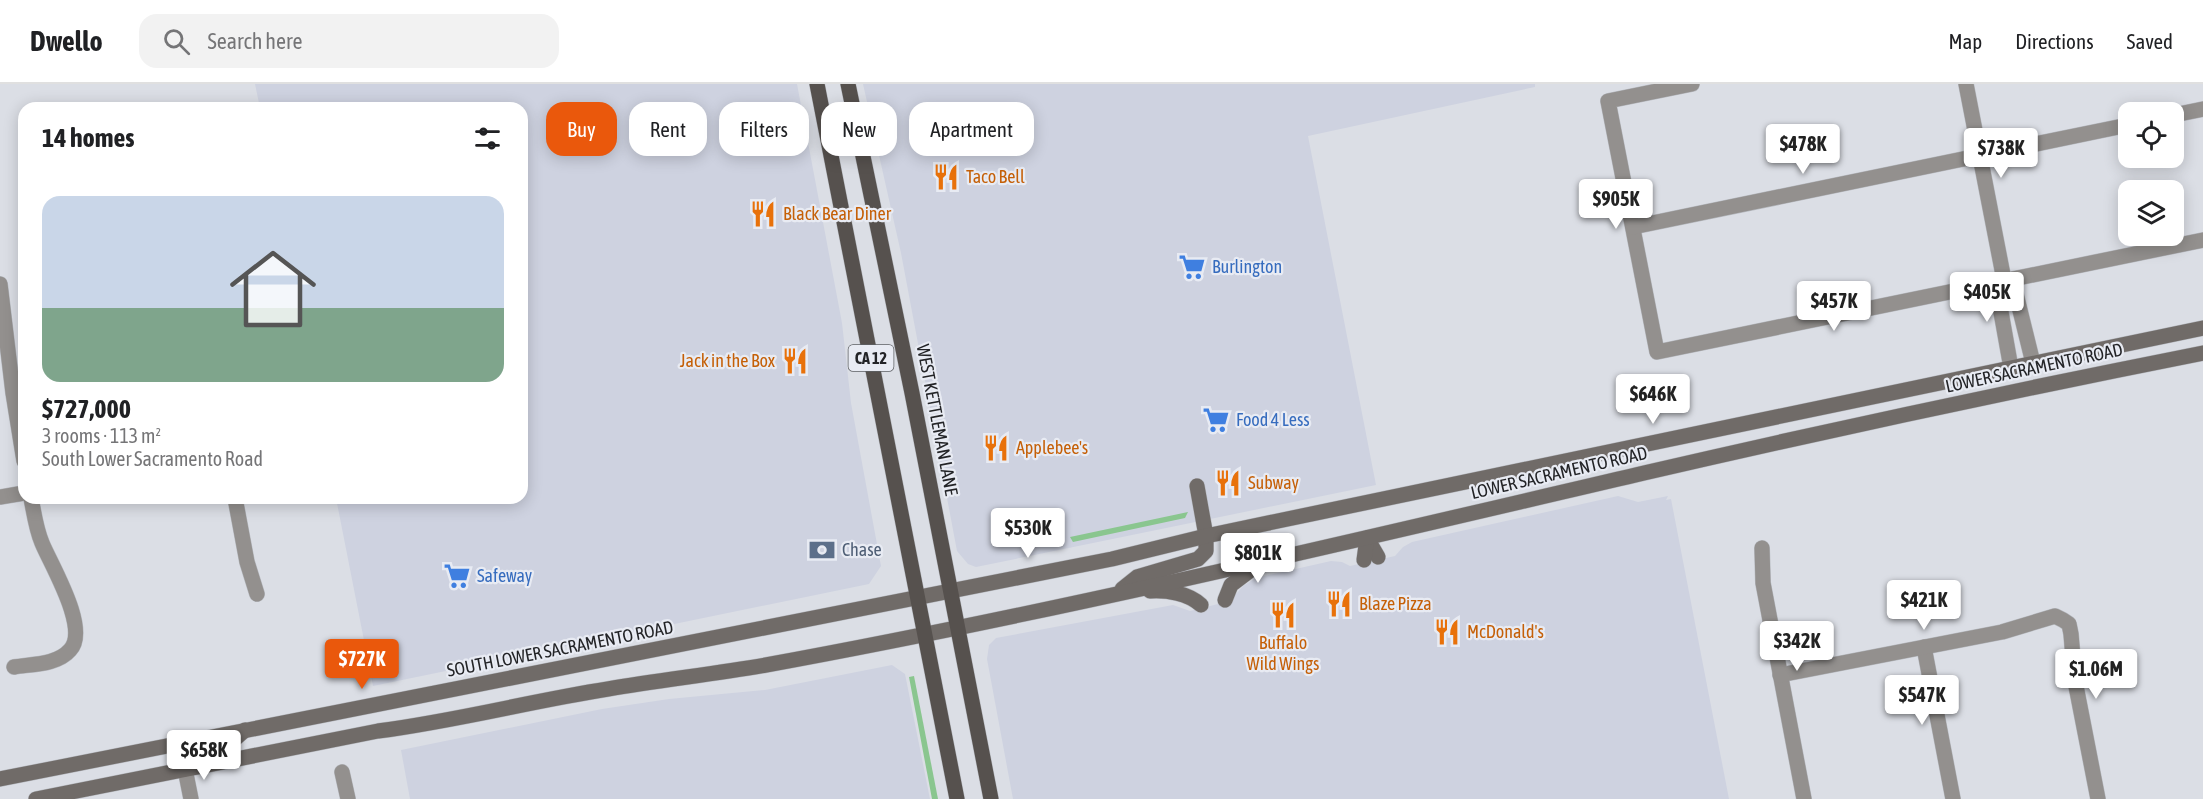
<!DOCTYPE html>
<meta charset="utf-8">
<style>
body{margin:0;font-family:"Asap Condensed",sans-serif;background:#f2f2f2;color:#202124;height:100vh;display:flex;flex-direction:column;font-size:22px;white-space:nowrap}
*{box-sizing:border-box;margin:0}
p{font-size:20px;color:#757577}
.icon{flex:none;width:33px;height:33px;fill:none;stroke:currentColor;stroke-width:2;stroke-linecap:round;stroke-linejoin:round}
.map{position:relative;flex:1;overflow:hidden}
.panel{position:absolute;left:18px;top:18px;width:510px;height:402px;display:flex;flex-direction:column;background:#fff;border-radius:18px;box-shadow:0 3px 15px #0003}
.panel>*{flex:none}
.hud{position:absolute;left:546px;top:18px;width:570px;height:54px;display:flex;gap:12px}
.controls{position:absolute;left:2118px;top:18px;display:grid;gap:12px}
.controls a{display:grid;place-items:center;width:66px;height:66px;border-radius:12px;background:#fff;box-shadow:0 3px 15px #0003;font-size:30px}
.price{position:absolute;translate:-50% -51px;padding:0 14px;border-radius:6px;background:#fff;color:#222;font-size:20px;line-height:39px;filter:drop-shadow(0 2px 3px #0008)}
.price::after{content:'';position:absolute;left:50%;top:36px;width:18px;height:14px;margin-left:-9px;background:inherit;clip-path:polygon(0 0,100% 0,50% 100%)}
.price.active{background:#ea580c;color:#fff}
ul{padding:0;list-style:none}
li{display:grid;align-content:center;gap:12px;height:318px;padding:0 24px}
li span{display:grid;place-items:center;height:186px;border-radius:18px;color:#555}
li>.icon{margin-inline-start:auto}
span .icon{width:108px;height:108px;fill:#fffc;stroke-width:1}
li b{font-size:26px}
h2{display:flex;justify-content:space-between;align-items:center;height:72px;padding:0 24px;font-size:26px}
.tag{padding:0 21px;border-radius:18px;background:#fff;box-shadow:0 3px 15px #0003;font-size:21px;line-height:54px}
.tag.active{background:#ea580c;color:#fff}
header{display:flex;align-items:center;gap:36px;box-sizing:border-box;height:84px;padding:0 30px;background:#fff;border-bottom:2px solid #e0e0e0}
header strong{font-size:28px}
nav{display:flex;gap:33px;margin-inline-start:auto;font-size:21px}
.search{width:420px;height:54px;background:#f2f2f2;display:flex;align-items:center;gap:15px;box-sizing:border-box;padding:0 21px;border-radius:18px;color:#757577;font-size:22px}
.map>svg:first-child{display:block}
.built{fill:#ced2e0}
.green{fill:#8ac68f}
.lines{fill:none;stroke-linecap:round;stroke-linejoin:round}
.street-casing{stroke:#b6b9bf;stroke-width:16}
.secondary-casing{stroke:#b6b9bf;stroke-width:16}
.primary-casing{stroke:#b6b9bf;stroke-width:16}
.street{stroke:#93908e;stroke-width:15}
.secondary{stroke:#706b68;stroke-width:15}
.primary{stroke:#56514e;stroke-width:15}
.labels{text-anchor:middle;stroke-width:4.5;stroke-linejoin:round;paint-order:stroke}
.shield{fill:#e8ebf3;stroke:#5e6064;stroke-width:1.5}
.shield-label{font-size:16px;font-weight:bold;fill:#232427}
.food-label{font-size:18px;fill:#c56008;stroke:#e8ebf3;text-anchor:start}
.shop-label{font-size:18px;fill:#366cbe;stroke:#e8ebf3;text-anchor:start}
.street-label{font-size:18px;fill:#232427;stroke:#e8ebf3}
.service-label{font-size:18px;fill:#4e5e75;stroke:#e8ebf3;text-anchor:start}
</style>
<header>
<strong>Dwello</strong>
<div class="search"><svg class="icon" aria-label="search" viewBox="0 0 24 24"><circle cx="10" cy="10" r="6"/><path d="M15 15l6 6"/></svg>Search here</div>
<nav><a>Map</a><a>Directions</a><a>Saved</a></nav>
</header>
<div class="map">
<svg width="2203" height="715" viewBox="0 0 2203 715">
<rect width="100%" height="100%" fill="#dbdee5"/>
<g class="built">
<path d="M255,0h542l45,239 9,80 30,163 -12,18 -496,102 -37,-188h186v-390h-262z"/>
<path d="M863,0h672v3l-227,49 68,349 -400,82 -8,-3 -11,-13 -56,-298z"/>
<path d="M1618,412l20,6 30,-6 -2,4 5,-1 58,300h-716l-26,-140 2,-14 7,-7 177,-33 17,6 40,-10 13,-15 13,-8 75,-17 11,1 8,4 45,-10 8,-9 9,-5z"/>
<path d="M892,581l13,9 25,125h-520l-9,-49 201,-41 67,-10 96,-9z"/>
</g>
<g class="green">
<path d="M1188,428l-3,6 -112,24 -3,-5z"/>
<path d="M914,592l24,123h-6l-23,-122z"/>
</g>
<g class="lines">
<g class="street-casing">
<g id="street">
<path d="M1692,0l-84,17 49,251 546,-112"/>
<path d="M1966,0l38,196 -5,21 12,67"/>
<path d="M2174,31l29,-6"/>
<path d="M1633,143l495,-102"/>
<path d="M2004,196l12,14 17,69"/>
<path d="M0,200l13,109 11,68"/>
<path d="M0,413l24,-4"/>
<path d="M235,414l12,64 10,32"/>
<path d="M1762,464l1,35 41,216"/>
<path d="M1924,563l29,152"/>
<path d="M14,583c18,-3 43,-2 56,-17 20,-21 -19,-85 -28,-107 -6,-14 -8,-30 -11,-45"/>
<path d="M1780,591l222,-43 53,-16 8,4 6,4 2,10 4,47 23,118"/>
<path d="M185,685l6,30"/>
<path d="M342,688l6,27"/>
</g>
</g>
<g class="secondary-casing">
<g id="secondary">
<path d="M1367,454l11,19"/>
<path d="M1364,476l3,-22"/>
<path d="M1122,505l15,-12 61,-18 8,-8v-15l-9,-50"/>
<path d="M1150,507c17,-1 38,2 51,14"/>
<path d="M1225,516l6,-15 25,-19"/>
<path d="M185,685l1,-10 9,-9 34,-6 16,-14"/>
<path d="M0,695l1112,-220 94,-23 997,-208"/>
<path d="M36,715l342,-68c78,-10 153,-30 230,-42 53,-9 106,-15 158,-24 295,-54 587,-124 878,-192 186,-43 372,-83 559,-120"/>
</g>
</g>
<g class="primary-casing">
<g id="primary">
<path d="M817,0l140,715"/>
<path d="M848,0l64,309 79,406"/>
</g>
</g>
<use href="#street" class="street"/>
<use href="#secondary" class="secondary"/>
<use href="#primary" class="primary"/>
</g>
<defs>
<g id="restaurant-bare" transform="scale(2.07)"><path d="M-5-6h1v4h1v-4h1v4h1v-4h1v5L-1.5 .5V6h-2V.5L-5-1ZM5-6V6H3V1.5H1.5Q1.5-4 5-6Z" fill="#e8710a" stroke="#e8ebf3" stroke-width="2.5" paint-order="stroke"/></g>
<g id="supermarket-bare" transform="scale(2.07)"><path d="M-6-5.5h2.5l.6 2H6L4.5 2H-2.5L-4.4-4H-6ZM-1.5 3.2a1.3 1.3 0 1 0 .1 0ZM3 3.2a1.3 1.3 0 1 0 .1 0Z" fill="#3f7fe0" stroke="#e8ebf3" stroke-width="2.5" paint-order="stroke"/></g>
<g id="bank-bare" transform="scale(2.07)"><path d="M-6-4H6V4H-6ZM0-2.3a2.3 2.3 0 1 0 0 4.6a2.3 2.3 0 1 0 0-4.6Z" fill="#5c6f8a" stroke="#e8ebf3" stroke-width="2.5" paint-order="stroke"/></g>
</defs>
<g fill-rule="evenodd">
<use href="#restaurant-bare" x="946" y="93"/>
<use href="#restaurant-bare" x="763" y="130"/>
<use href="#supermarket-bare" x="1192" y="183"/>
<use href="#restaurant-bare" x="795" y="277"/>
<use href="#supermarket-bare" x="1216" y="336"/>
<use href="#restaurant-bare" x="996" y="364"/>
<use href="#restaurant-bare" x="1228" y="399"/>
<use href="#bank-bare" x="822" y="466"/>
<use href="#supermarket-bare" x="457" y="492"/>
<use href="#restaurant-bare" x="1339" y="520"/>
<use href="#restaurant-bare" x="1283" y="531"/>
<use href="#restaurant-bare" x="1447" y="548"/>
</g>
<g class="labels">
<rect class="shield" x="848.5" y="261" width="45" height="26" rx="4.5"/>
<g class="shield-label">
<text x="871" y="280">CA 12</text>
</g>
<g class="food-label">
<text x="966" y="99">Taco Bell</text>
<text x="783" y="136">Black Bear Diner</text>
<text x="775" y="283" text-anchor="end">Jack in the Box</text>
<text x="1016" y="370">Applebee's</text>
<text x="1248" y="405">Subway</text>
<text x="1359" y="526">Blaze Pizza</text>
<text x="1467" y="554">McDonald's</text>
<text x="1283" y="565" text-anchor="middle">Buffalo<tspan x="1283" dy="21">Wild Wings</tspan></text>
</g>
<g class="shop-label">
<text x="1212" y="189">Burlington</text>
<text x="1236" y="342">Food 4 Less</text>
<text x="477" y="498">Safeway</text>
</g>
<g class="street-label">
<text transform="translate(2034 284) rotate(-12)" y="6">LOWER SACRAMENTO ROAD</text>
<text transform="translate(937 336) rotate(79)" y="6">WEST KETTLEMAN LANE</text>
<text transform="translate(1559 389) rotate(-13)" y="6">LOWER SACRAMENTO ROAD</text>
<text transform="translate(560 565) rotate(-11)" y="6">SOUTH LOWER SACRAMENTO ROAD</text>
</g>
<g class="service-label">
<text x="842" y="472">Chase</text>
</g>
</g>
</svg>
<div class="controls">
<a><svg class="icon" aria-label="locate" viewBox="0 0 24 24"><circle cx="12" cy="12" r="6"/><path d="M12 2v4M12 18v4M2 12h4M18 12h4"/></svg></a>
<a><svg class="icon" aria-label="layers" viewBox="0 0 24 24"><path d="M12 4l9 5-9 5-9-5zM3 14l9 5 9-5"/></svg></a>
</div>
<b class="price" style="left:1803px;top:91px">$478K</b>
<b class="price" style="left:2001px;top:95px">$738K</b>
<b class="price" style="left:1616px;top:146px">$905K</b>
<b class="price" style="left:1987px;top:239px">$405K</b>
<b class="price" style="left:1834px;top:248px">$457K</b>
<b class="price" style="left:1653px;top:341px">$646K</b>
<b class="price" style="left:1028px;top:475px">$530K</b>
<b class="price" style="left:1258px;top:500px">$801K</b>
<b class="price" style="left:1924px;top:547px">$421K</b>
<b class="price" style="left:1797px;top:588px">$342K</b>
<b class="price active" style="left:362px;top:606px">$727K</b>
<b class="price" style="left:2096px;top:616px">$1.06M</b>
<b class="price" style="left:1922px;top:642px">$547K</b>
<b class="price" style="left:204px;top:697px">$658K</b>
<div class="hud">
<a class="tag active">Buy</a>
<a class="tag">Rent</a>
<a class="tag">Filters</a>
<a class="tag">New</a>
<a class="tag">Apartment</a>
</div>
<section class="panel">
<h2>14 homes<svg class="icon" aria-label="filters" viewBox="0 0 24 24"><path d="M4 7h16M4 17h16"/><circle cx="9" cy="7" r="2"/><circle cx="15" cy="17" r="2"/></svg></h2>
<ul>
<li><span style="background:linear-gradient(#c9d6e8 60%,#7fa58c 0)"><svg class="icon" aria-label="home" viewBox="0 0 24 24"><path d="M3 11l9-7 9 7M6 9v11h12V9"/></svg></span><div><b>$727,000</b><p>3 rooms · 113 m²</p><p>South Lower Sacramento Road</p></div></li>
</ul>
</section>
</div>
